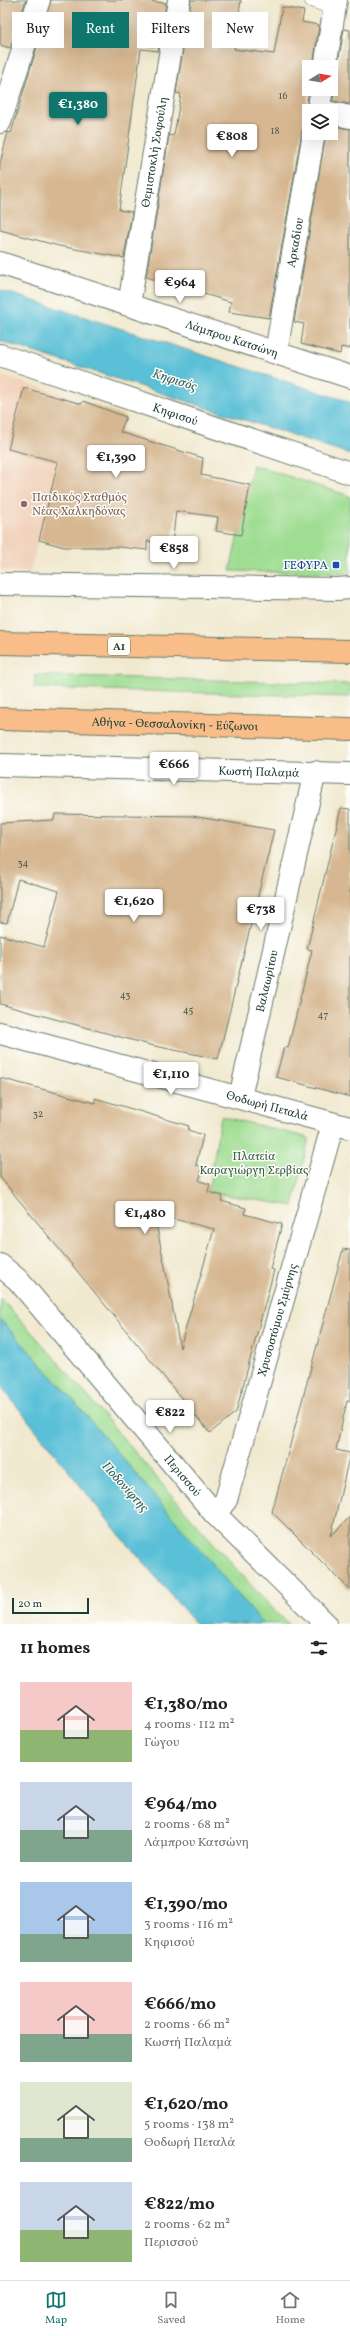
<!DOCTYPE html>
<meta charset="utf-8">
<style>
body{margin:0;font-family:Vollkorn,serif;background:#f6f6f6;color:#202124;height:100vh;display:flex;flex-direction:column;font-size:15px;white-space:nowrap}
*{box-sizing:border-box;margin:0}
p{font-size:13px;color:#757577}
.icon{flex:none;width:22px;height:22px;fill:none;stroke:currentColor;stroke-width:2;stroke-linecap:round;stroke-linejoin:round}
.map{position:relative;height:1624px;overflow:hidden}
.panel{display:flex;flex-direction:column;background:#fff;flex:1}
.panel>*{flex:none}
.banner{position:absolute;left:12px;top:12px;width:326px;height:36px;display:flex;gap:8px}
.needle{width:26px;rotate:79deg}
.tools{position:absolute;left:302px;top:60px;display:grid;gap:8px}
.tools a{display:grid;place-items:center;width:36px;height:36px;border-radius:0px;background:#fff;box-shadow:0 4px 16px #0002;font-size:20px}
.scale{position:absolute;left:12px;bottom:10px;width:77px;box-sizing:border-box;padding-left:4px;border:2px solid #1f3d34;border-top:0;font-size:11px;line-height:14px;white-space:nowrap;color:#1f3d34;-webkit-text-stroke:3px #fdfcf7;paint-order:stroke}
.price{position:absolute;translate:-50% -34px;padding:0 9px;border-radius:4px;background:#fff;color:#222;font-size:13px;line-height:26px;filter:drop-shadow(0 1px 2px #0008)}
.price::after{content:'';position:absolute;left:50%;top:24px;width:12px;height:9px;margin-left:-6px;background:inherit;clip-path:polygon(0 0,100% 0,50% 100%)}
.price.on{background:#0f766e;color:#fff}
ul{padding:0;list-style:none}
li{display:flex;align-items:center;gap:12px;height:100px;padding:0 20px}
li span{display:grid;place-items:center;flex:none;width:112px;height:80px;border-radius:0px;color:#555}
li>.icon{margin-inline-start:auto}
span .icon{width:48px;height:48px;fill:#fffc;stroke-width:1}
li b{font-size:17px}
h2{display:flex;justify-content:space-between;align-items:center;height:48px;padding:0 20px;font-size:17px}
.pill{padding:0 14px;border-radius:0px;background:#fff;box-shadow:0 4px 16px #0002;font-size:14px;line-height:36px}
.pill.on{background:#0f766e;color:#fff}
.menu{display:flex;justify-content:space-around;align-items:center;height:56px;border-top:1px solid #e0e0e0;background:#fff;font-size:11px;color:#757577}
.menu a{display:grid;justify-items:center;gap:2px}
.menu .on{color:#0f766e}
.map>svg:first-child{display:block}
.built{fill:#f2d4be}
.green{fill:#9fdd92;stroke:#5f8d63}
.water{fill:#5ac0d7;stroke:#3c7e86}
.building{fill:#d6b791;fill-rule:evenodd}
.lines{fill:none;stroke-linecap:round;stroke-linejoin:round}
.service-casing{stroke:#68796a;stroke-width:16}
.minor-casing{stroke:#68796a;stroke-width:24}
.tertiary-casing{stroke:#68796a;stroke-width:24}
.motorway-casing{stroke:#68796a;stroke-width:24}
.service{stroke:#fff;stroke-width:15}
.minor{stroke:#fff;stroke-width:22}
.tertiary{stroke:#fff;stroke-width:22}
.motorway{stroke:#f8bd88;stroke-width:22}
.education-dot{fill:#8d6e63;stroke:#fdfcf7;stroke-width:1.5}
.transit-dot{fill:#1a4fb4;stroke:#fdfcf7;stroke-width:1.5}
.labels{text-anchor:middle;stroke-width:3;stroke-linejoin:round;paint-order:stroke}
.number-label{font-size:10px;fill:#4d5c4b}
.shield{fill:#fdfcf7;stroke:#62766e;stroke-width:1}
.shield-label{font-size:11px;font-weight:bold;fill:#1f3d34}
.street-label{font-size:12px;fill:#1f3d34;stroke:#fdfcf7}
.education-label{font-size:12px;fill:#785e54;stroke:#fdfcf7;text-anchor:start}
.transit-label{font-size:12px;fill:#164399;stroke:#fdfcf7;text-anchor:end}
.park-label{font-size:12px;fill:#395d47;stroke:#fdfcf7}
.water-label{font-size:13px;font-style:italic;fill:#316465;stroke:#fdfcf7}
</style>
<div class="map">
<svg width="350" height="1624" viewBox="0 0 350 1624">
<rect width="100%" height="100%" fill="#fdfcf7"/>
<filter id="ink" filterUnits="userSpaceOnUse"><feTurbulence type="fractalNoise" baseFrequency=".025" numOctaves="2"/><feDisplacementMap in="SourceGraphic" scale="8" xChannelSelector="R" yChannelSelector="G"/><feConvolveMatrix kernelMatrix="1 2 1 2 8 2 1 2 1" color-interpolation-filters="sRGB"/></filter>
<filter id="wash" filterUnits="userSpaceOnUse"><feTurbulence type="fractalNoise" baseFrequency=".012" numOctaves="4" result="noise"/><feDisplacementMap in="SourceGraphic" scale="16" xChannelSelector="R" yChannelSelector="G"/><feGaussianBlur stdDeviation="0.9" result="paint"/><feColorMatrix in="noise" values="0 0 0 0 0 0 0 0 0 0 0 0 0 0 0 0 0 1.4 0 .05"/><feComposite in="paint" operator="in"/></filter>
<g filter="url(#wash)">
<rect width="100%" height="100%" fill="#f1e9cf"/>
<path class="built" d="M2,376l71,21 -43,176 -30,-3v-186z"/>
<g class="green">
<path d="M253,465l97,31v78l-120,-3z"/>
<path d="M35,675l315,9v13l-316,-9z"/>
<path d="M221,1116l88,22 -16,68 -85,-14z"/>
<path d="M0,1298c76,80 143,167 217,249 24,26 46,54 72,77h-26l-7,-7 -189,-224 -67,-74z"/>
</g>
<g class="water">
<path d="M0,290l350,112v52l-350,-113z"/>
<path d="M0,1319l67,74 196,231h-67l-77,-90 -119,-149z"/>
</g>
<g id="blocks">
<g class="building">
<path d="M0,0h26l-16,48 -10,-3z"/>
<path d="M51,0h86l29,3 -8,48 -17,-2 -22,161 13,2 -8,46 -65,-12 -59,-16v-67l8,-31 3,1z"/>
<path d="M191,0h50l-7,49 40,5 8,-47 22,4 -2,11 17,3 -6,42h-4v22l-3,20 3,13 -7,9 -33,187 -40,-6 2,-10 -85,-25 23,-141 5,-1 7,-41 -5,-1z"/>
<path d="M344,29l6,1v74l-17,-3 1,-10 -3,-13 6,-9z"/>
<path d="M331,126l19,3v220l-9,-2 -1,7 -39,-10 3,-20 -10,-2 32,-189h5z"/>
<path d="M24,388l58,16 1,-3 43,16 -6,15 83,26 -2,17 49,10 -9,50 -25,-4 2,-14 -42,-6 -4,33 -25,-3v9l-28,-3h-55l-25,-7 19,-78 -50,-13z"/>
<path d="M341,808l9,1v288l-74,-20 8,-30 4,1 24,-98 -5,-1z"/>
<path d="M55,814l137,2 82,14 -56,229 -68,-14 -150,-41v-69l44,12 15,-56 -41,-12 -11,44 -7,-1v-99l54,-3z"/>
<path d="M0,1078l95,25v-5l94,28 -1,4 15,5 -7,30 7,2 -4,14 11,3 -2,8 15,4 -2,5 25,7 -2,6 38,10 -12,45 4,1 -38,142 -26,21 -210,-256zM154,1214l60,15 -34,119 -15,-81z"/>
<path d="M343,1249l7,1v151h-3l-11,49 14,3 -19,83 19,-19v73l-78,-78z"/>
</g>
</g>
</g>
<g filter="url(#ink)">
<use href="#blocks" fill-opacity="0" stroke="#68796a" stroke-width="1"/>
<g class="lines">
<g class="service-casing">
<path id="service" d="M312,0l23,8"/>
</g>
<g class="minor-casing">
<g id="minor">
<path d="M325,67l11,-67"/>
<path d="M318,111l4,-22"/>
<path d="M331,113l19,4"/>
<path d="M0,122l39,-122"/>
<path id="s1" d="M129,305l50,-305"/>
<path id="s2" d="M276,352l38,-219"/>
<path id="s3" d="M0,355l350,118"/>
<path id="s4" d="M240,1097l75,-325"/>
<path id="s5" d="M0,1265l18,15 197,234 111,110"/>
<path id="s6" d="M215,1514l11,-14 107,-376"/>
</g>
</g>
<g class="tertiary-casing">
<g id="tertiary">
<path id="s7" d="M0,263l350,114"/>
<path d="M0,584l338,5 12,-1"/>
<path id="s8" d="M0,765l350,9"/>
<path id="s9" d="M0,1033l350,95"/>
</g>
</g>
<g class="motorway-casing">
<g id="motorway">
<path d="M0,643l350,8"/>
<path id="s10" d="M0,719l350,10"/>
</g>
</g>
<use href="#service" class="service"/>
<use href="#minor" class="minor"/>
<use href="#tertiary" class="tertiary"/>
<use href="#motorway" class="motorway"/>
</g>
</g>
<circle class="education-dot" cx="24" cy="504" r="4"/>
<rect class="transit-dot" x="332" y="561" width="8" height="8" rx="2"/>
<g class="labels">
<g class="number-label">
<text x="283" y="99">16</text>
<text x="275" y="134">18</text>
<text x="23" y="866">34</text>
<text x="125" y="998">43</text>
<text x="188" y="1013">45</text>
<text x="323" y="1018">47</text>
<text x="38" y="1117">32</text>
</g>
<rect class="shield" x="108" y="637" width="22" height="18" rx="3"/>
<g class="shield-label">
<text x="119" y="650">Α1</text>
</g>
<g class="street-label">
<text dy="4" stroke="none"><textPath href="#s1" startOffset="155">Θεμιστοκλή Σοφούλη</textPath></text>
<text dy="4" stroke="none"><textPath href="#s2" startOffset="111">Αρκαδίου</textPath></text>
<text dy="4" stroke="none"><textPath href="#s7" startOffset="244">Λάμπρου Κατσώνη</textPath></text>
<text dy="4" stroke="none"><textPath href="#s3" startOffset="185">Κηφισού</textPath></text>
<text dy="4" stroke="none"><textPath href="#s10" startOffset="175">Αθήνα - Θεσσαλονίκη - Εύζωνοι</textPath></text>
<text dy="4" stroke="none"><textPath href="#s8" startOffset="259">Κωστή Παλαμά</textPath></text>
<text dy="4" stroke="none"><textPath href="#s4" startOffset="119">Βαλαωρίτου</textPath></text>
<text dy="4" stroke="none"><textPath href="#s9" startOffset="277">Θοδωρή Πεταλά</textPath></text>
<text dy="4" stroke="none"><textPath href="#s6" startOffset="205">Χρυσοστόμου Σμύρνης</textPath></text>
<text dy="4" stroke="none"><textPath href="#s5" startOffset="279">Περισσού</textPath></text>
</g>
<g class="education-label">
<text x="32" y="501">Παιδικός Σταθμός<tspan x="32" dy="14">Νέας Χαλκηδόνας</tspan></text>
</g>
<g class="transit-label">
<text x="328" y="569">ΓΕΦΥΡΑ</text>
</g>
<g class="park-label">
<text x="254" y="1160">Πλατεία<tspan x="254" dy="14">Καραγιώργη Σερβίας</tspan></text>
</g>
<g class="water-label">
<text transform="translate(175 379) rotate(18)" y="5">Κηφισός</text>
<text transform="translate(126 1486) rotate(48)" y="5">Ποδονίφτης</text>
</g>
</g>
</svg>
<div class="tools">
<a><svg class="needle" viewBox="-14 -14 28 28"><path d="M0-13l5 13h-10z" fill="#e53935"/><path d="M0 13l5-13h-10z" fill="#757577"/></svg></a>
<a><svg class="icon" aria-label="layers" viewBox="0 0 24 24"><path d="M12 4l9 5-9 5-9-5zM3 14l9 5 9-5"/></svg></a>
</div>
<div class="scale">20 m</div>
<b class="price on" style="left:78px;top:126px">€1,380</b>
<b class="price" style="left:232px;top:158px">€808</b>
<b class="price" style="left:180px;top:304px">€964</b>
<b class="price" style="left:116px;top:479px">€1,390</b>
<b class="price" style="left:174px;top:570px">€858</b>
<b class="price" style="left:174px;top:786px">€666</b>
<b class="price" style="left:134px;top:923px">€1,620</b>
<b class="price" style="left:261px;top:931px">€738</b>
<b class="price" style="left:171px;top:1096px">€1,110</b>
<b class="price" style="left:145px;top:1235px">€1,480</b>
<b class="price" style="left:170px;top:1434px">€822</b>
<div class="banner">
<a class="pill">Buy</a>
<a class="pill on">Rent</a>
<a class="pill">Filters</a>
<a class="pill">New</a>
</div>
</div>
<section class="panel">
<h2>11 homes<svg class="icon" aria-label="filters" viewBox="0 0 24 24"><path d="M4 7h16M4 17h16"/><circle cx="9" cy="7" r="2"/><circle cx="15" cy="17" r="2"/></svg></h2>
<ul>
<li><span style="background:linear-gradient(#f6c9c9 60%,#8fb573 0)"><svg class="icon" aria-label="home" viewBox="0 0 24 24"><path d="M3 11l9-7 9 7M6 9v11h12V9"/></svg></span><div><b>€1,380/mo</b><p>4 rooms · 112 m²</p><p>Γώγου</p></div></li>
<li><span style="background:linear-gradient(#c9d6e8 60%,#7fa58c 0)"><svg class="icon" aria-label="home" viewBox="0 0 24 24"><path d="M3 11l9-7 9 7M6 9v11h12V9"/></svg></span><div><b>€964/mo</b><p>2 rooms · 68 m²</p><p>Λάμπρου Κατσώνη</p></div></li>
<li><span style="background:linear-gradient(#a9c7e8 65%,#7fa58c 0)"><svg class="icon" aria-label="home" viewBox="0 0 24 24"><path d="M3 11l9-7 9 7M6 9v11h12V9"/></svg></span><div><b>€1,390/mo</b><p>3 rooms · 116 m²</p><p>Κηφισού</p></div></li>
<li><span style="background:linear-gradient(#f6c9c9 65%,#7fa58c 0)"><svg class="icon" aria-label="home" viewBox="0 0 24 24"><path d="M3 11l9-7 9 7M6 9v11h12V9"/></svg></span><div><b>€666/mo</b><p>2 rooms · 66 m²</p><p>Κωστή Παλαμά</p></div></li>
<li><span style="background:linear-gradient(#dfe7d0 70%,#7fa58c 0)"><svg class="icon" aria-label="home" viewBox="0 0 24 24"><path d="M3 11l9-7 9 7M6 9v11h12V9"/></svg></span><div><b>€1,620/mo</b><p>5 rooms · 138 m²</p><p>Θοδωρή Πεταλά</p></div></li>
<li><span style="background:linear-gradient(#c9d6e8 60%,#8fb573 0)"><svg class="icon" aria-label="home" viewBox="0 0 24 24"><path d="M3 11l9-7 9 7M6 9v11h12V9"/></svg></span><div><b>€822/mo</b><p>2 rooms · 62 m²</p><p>Περισσού</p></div></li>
</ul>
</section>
<nav class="menu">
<a class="on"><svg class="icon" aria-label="map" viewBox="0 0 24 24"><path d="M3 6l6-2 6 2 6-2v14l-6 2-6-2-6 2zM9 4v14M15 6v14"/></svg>Map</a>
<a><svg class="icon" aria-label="saved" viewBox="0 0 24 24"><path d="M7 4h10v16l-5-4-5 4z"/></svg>Saved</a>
<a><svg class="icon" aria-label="home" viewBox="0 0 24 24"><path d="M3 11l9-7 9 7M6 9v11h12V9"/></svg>Home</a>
</nav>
